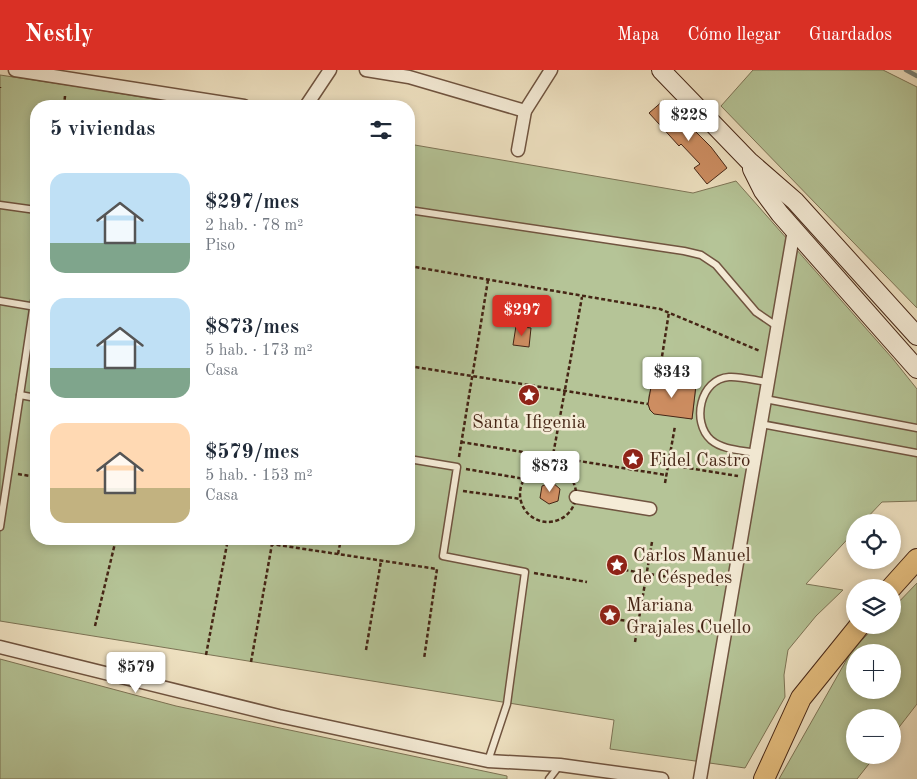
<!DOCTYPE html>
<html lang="es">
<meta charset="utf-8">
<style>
body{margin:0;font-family:"Old Standard TT",serif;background:#f2f2f3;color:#1f2937;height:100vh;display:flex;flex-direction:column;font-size:19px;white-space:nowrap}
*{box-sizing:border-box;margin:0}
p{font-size:16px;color:#747a83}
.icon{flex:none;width:28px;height:28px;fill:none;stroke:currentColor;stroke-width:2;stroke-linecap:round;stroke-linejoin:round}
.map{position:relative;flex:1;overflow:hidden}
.sheet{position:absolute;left:30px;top:30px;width:385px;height:445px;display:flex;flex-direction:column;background:#fff;border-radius:20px;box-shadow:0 2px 8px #0003}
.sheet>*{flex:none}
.tools{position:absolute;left:846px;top:444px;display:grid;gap:10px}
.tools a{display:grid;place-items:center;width:55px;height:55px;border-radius:50%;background:#fff;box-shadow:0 2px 8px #0003;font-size:25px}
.price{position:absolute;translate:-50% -42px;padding:0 11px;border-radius:5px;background:#fff;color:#222;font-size:16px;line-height:32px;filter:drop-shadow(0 1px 2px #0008)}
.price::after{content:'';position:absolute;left:50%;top:30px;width:15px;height:11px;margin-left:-8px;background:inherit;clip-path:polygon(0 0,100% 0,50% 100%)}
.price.active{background:#d93025;color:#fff}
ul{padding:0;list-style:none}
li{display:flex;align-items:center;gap:15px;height:125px;padding:0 20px}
li span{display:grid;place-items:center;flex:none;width:140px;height:100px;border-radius:15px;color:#555}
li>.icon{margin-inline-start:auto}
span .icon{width:60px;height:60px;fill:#fffc;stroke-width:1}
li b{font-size:21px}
h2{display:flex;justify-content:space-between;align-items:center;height:60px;padding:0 20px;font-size:21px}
header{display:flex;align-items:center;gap:30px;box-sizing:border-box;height:70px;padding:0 25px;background:#d93025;color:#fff}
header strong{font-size:24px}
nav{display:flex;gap:28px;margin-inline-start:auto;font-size:18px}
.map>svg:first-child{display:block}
.green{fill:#b5c497;stroke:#7d7456;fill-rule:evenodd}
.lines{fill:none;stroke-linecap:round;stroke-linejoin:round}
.stream{stroke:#788076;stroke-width:4.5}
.building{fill:#cd8d61;stroke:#452515}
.lane-casing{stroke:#705440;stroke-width:9}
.street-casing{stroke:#705440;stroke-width:15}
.secondary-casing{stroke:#452515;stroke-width:20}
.primary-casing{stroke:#452515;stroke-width:22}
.path{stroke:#452515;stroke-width:2.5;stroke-dasharray:4 2.5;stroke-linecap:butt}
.lane{stroke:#f5ecd7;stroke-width:6}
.street{stroke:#f5ecd7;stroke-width:12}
.secondary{stroke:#f5ecd7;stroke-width:18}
.primary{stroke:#e8c181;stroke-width:20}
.labels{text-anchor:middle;stroke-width:5;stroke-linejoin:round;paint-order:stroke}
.poi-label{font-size:19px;fill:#452515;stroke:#f5ecd7;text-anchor:start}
</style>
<header>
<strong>Nestly</strong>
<nav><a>Mapa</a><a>Cómo llegar</a><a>Guardados</a></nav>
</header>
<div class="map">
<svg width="917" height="709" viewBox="0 0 917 709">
<rect width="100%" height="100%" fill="#efe2c2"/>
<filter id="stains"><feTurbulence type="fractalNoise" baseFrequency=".004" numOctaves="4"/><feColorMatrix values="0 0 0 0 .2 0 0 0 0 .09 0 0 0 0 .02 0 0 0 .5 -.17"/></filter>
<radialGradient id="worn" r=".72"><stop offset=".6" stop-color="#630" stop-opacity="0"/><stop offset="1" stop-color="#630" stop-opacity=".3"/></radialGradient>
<g class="green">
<path d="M753,0h130l34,17v221l-196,-202z"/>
<path d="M0,5l87,13 108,18h-159v433h373v-395l284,49 43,-12 157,178 24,30v112l-35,1 -19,20h-8v9l-49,53 37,6 -27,26 -28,34 -4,25 1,22 -40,71 -135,-19 4,-29 -614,-99zM663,310l33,5 -4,34 -42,-9c-4,-13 0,-26 13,-30z"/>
<path d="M917,513v121l-24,31 -1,-17h-37v37h21l-19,24h-78l72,-127 25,-27h16l1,-17zM855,582h37v38h-37z"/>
<path d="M0,589l176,47 331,70v3h-507z"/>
</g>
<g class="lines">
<path class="stream" d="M906,0l11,6"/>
</g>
<g class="building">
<path d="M664,30l18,21 2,-1 27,27 16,21 -20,16 -13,-16 6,-4 -19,-20 -2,2 -30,-33z"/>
<path d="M516,256l15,2 -2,19 -16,-2z"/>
<path d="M663,310l33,5 -4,34 -38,-5 -4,-4 -2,-6 3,-17 5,-5z"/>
<path d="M552,412l8,7 -2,12 -9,3 -9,-6 2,-12z"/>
</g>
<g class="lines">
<g class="lane-casing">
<g id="lane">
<path d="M0,135l36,5"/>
<path d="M409,140l275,41 17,4 15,10 40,47 22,15"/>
<path d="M0,231l36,6"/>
<path d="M20,325l16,3"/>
<path d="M765,329l152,29"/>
<path d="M761,354l156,29"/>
<path d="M756,383c-15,-3 -33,-3 -45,-13 -20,-18 -11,-61 18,-63 11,-1 28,4 39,5"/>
<path d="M409,389l48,8 -14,89 82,16 -18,132 -19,57"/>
<path d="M0,457l36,-238"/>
<path d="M549,709l10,-13"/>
</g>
</g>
<g class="street-casing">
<g id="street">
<path d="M15,0l229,36"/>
<path d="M366,0l43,7 116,34"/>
<path d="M306,36l24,-36"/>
<path d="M518,80l7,-39 26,-41"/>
<path d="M576,427l74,12"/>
<path d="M0,577l279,69 209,45 72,4 102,14"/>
<path d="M700,709l94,-549"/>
</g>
</g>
<g class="secondary-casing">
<g id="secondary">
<path d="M661,0l88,91 46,40 122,135"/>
<path d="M752,99l11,22 17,23 137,155"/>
</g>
</g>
<g class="primary-casing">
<g id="primary">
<path d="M891,518l26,-29"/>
<path d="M764,709l37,-81 59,-73"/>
</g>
</g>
<g class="path">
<path d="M0,18v-1"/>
<path d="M64,36l1,-10"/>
<path d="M118,36v-1"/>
<path d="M409,196l251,43 100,42"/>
<path d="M409,296l239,38"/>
<path d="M658,312l11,-70"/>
<path d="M461,372l205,33"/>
<path d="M459,387l29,-177"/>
<path d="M651,392l87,14"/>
<path d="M551,396l31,-169"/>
<circle cx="548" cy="424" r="28"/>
<path d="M466,399l59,10"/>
<path d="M18,404l18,3"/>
<path d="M665,413l10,-57"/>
<path d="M463,421l58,8"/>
<path d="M238,469l199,30 -13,90"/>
<path d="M338,484l3,-15"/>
<path d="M618,499l102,16"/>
<path d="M534,503l53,9"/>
<path d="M614,549l98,14"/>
<path d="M95,556l21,-87"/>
<path d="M635,572l17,-100"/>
<path d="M366,580l15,-89"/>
<path d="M206,585l22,-116"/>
<path d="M251,592l21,-118"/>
</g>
<use href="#lane" class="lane"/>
<use href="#street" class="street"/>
<use href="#secondary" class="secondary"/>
<use href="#primary" class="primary"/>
</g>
<defs>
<g id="sight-disc" transform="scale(1.125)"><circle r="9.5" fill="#8f2418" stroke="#f5ecd7"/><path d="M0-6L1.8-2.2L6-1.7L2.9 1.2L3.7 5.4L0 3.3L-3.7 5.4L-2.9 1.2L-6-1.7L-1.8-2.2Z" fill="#fff"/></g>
</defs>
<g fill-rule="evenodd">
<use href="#sight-disc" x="529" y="325"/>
<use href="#sight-disc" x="633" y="389"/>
<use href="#sight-disc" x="617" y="495"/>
<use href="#sight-disc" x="610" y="545"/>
</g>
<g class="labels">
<g class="poi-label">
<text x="529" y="358" text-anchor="middle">Santa Ifigenia</text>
<text x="649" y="396">Fidel Castro</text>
<text x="633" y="491">Carlos Manuel<tspan x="633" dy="22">de Céspedes</tspan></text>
<text x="626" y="541">Mariana<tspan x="626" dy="22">Grajales Cuello</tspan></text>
</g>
</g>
<rect width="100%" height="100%" filter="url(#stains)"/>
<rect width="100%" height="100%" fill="url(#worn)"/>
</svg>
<div class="tools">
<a><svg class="icon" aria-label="locate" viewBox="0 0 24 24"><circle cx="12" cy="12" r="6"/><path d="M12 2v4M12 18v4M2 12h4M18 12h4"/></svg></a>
<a><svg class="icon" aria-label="layers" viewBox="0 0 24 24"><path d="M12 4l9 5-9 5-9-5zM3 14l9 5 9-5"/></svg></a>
<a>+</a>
<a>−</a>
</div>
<b class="price" style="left:689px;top:72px">$228</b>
<b class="price active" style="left:522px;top:267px">$297</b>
<b class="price" style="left:672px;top:329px">$343</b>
<b class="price" style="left:550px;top:423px">$873</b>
<b class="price" style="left:136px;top:624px">$579</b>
<section class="sheet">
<h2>5 viviendas<svg class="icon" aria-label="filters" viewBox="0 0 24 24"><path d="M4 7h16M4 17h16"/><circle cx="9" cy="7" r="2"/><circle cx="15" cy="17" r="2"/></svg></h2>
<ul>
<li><span style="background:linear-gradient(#bfe0f5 70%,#7fa58c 0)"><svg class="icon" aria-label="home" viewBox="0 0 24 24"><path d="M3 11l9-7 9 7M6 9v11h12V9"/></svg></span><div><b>$297/mes</b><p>2 hab. · 78 m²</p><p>Piso</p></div></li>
<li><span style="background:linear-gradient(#bfe0f5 70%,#7fa58c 0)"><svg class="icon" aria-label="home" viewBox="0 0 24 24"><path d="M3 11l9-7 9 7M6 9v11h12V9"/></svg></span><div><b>$873/mes</b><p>5 hab. · 173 m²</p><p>Casa</p></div></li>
<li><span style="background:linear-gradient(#ffd9b3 65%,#c2b280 0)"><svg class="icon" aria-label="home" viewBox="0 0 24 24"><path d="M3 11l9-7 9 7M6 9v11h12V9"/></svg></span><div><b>$579/mes</b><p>5 hab. · 153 m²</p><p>Casa</p></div></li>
</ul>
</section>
</div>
